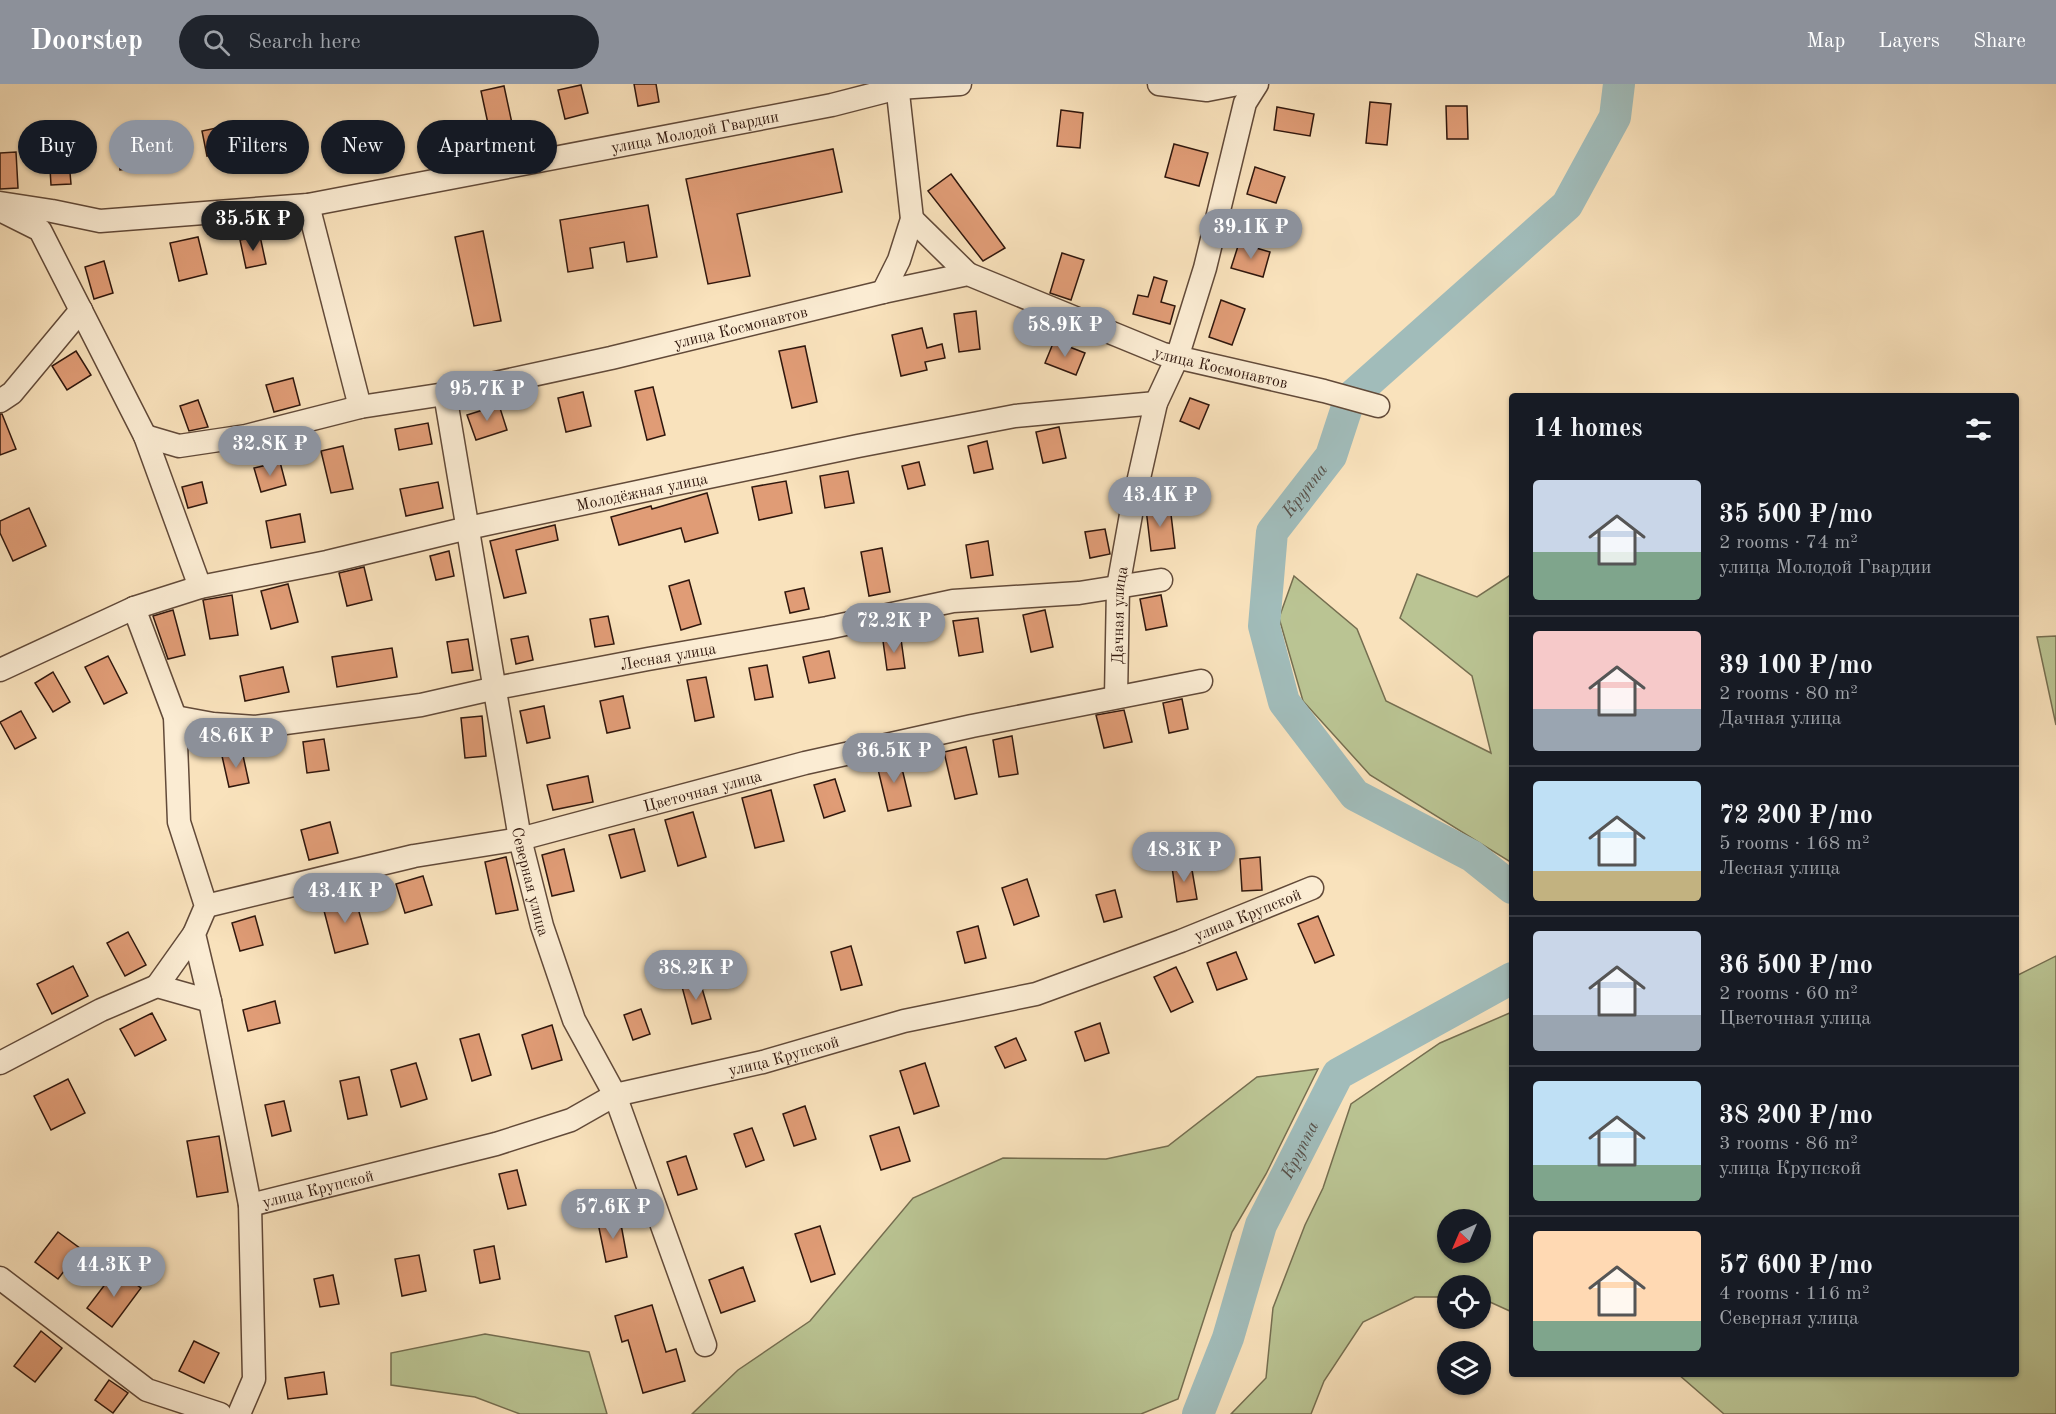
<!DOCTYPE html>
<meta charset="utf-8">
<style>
body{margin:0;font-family:"Old Standard TT",serif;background:#20242c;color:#f1f3f6;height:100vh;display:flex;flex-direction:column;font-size:22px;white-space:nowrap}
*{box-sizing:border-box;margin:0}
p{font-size:20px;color:#9ea1a6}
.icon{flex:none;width:33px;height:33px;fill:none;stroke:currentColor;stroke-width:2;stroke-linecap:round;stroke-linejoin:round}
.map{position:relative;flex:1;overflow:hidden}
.sheet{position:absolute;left:1509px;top:309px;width:510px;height:984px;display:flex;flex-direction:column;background:#171b24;border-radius:6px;box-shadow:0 2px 4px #0004}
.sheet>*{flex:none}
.banner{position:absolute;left:18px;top:36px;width:570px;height:54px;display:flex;gap:12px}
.needle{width:39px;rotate:224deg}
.tools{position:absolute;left:1437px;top:1125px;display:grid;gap:12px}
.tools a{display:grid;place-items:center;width:54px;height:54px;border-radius:50%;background:#171b24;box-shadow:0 2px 4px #0004;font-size:30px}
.price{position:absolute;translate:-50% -51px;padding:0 14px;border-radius:21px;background:#8c9099;color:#fff;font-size:20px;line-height:39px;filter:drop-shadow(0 2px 3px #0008)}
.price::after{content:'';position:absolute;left:50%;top:36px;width:18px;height:14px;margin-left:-9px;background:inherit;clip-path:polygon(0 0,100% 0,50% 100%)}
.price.active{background:#222;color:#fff}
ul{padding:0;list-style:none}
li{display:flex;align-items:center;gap:18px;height:150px;padding:0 24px}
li+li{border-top:2px solid #363941}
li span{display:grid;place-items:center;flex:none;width:168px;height:120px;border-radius:6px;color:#555}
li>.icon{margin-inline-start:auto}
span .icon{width:72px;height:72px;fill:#fffc;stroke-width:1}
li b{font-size:26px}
h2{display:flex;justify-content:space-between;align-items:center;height:72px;padding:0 24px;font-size:26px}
.pill{padding:0 21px;border-radius:27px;background:#171b24;box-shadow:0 2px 4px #0004;font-size:21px;line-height:54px}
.pill.active{background:#8c9099;color:#fff}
header{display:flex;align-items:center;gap:36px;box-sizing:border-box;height:84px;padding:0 30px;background:#8c9099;color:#fff}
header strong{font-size:28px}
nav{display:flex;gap:33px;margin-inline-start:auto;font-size:21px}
.search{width:420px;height:54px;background:#20242c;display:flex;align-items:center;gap:15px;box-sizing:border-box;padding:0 21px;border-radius:33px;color:#9ea1a6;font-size:22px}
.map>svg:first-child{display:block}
.green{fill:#bac493;stroke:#756e50;stroke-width:1.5;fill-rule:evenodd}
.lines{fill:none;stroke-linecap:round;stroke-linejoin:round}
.river{stroke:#a1bcba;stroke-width:32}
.building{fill:#e09c76;stroke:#30170d;stroke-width:1.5}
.minor-casing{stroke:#624a39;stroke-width:25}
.minor{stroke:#fbecd3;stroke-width:22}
.labels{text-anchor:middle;stroke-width:5;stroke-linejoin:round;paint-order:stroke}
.street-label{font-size:16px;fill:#30170d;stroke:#fbecd3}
.water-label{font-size:18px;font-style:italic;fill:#58514a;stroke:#fbecd3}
</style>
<header>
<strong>Doorstep</strong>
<div class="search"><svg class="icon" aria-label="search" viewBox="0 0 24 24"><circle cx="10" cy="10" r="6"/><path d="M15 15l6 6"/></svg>Search here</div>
<nav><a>Map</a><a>Layers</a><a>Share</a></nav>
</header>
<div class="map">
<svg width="2056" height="1330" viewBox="0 0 2056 1330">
<rect width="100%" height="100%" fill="#f9e2bc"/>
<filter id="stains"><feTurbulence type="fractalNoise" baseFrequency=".00333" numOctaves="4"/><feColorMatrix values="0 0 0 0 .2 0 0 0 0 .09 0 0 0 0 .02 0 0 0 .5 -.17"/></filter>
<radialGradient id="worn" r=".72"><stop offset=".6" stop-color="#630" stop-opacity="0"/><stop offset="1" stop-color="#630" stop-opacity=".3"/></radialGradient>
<g class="green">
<path d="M1417,490l60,23 35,-23v289l-142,-88 -67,-74 -24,-83 15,-42 63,53 29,72 105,52 -19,-77 -72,-58z"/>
<path d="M2056,552v89l-19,-88z"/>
<path d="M2056,872v458h-332l-46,-40h338v-398z"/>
<path d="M1512,928v300l-31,-14 -1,-12h-32l-1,11h-32l-52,25 -39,59 -13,33h-80l35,-36 7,-70 32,-83 18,-37 28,-84 89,-61zM1448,1136h32v32h-32z"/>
<path d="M1318,985l-52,105 -34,58 -54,167 -37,15h-449l46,-44 72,-49 103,-123 90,-40 103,1 62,-13 89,-69z"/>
<path d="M485,1250l104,18 18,62h-87l-45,-17 -84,-12v-32z"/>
</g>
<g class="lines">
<g class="river">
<path id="s1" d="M1512,804l-40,-32 -117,-61 -71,-93 -20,-76 8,-94 59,-76 19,-58 217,-193 48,-88 4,-33"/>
<path id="s2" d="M1198,1330l30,-76 33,-113 77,-151 174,-96"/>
</g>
</g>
<g class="building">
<path d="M634,0h22l3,18 -21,4z"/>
<path d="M581,1l7,28 -23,6 -7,-29z"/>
<path d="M504,2l9,42 -23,5 -9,-42z"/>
<path d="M1370,18l21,2 -4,41 -21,-2z"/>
<path d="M1446,22h21l1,33h-21z"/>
<path d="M1277,23l37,7 -4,22 -36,-6z"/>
<path d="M1061,26l22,3 -3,35 -23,-2z"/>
<path d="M250,37l6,25 -49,10 -5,-25z"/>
<path d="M386,39l5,28 -25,5 -5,-29z"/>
<path d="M150,53l4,28 -34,5 -3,-29z"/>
<path d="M1174,60l34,9 -9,33 -34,-9z"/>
<path d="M833,65l9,43 -105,22 13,62 -42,8 -22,-105z"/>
<path d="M68,66l3,34 -20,1 -2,-33z"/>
<path d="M16,68l2,36 -18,1v-36z"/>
<path d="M1255,83l30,10 -9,26 -29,-9z"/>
<path d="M951,90l54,74 -22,13 -55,-70z"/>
<path d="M648,121l9,52 -30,5 -3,-20 -34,6 3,20 -25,4 -8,-52z"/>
<path d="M483,147l18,90 -27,5 -19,-89z"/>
<path d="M260,152l6,28 -20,4 -6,-28z"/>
<path d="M198,153l9,37 -28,7 -9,-38z"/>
<path d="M1239,159l31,9 -7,25 -32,-9z"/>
<path d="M1062,169l22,7 -13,40 -21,-7z"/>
<path d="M104,177l9,32 -19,6 -9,-32z"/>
<path d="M1154,193l13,4 -6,21 14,4 -5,18 -37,-10 5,-19 10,2z"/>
<path d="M1221,216l24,9 -13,36 -23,-8z"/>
<path d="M976,227l4,38 -21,3 -5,-38z"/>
<path d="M922,244l5,20 15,-4 3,14 -20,4 2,8 -26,6 -9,-41z"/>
<path d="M1054,257l31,12 -9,22 -31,-12z"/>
<path d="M805,262l12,56 -25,6 -13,-57z"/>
<path d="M76,267l15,24 -24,15 -15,-24z"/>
<path d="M293,294l7,27 -26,7 -8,-27z"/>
<path d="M653,303l12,48 -18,5 -12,-49z"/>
<path d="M583,308l8,34 -25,6 -8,-34z"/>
<path d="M1190,314l19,7 -10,24 -19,-8z"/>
<path d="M198,316l10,27 -19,4 -9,-25z"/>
<path d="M499,321l8,25 -31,10 -9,-25z"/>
<path d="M0,330h2l14,35 -16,6z"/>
<path d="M428,339l4,21 -33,6 -4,-21z"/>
<path d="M1059,343l7,31 -23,5 -7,-31z"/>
<path d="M987,357l6,28 -19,4 -6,-27z"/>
<path d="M343,362l10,43 -22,4 -10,-42z"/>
<path d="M280,378l6,23 -25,7 -7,-24z"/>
<path d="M919,378l6,23 -17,4 -6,-23z"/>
<path d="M848,387l6,32 -29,5 -5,-32z"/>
<path d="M786,397l6,32 -33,7 -7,-33z"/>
<path d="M202,398l5,21 -19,5 -6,-21z"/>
<path d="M438,398l5,26 -37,8 -6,-27z"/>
<path d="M707,409l11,40 -33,9 -4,-14 -62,17 -8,-28 40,-11 1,3z"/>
<path d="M1170,422l5,42 -24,3 -5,-42z"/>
<path d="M29,424l17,38 -33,15 -13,-28v-12z"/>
<path d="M300,430l5,28 -34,6 -5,-27z"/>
<path d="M555,441l3,15 -42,10 10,43 -22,5 -14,-57z"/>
<path d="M1105,445l5,25 -20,4 -5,-26z"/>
<path d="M988,457l5,34 -22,3 -5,-33z"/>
<path d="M882,464l8,44 -21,4 -8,-44z"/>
<path d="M449,467l5,25 -18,4 -6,-24z"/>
<path d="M364,483l8,33 -25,6 -8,-33z"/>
<path d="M689,496l12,44 -20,6 -12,-44z"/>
<path d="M288,500l10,38 -27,7 -10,-38z"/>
<path d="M804,504l5,21 -19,4 -5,-21z"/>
<path d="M232,511l6,40 -28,4 -7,-39z"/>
<path d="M1161,511l6,31 -21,4 -6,-31z"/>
<path d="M173,526l12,45 -17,4 -15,-43z"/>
<path d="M1045,526l8,37 -22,5 -8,-37z"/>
<path d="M608,532l6,28 -19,3 -5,-28z"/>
<path d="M978,534l5,34 -24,4 -6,-35z"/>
<path d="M528,552l5,24 -17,4 -5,-25z"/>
<path d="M468,555l5,31 -21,3 -5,-31z"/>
<path d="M901,555l4,29 -18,2 -4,-29z"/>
<path d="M392,564l5,29 -60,10 -5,-30z"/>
<path d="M829,567l6,27 -26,5 -6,-26z"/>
<path d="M108,572l19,37 -23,11 -19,-37z"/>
<path d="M767,581l6,32 -18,3 -6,-32z"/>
<path d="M283,583l6,25 -44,9 -5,-25z"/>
<path d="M53,588l17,30 -17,10 -18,-29z"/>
<path d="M706,593l8,40 -19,4 -8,-41z"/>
<path d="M623,612l7,32 -23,5 -7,-32z"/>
<path d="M1182,615l6,30 -19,4 -6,-30z"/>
<path d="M544,622l6,32 -23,5 -7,-32z"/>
<path d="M1124,626l8,32 -28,6 -8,-33z"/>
<path d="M21,627l15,27 -21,11 -15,-27z"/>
<path d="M482,632l4,40 -21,2 -4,-40z"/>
<path d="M1012,652l6,38 -19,3 -6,-37z"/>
<path d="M324,655l5,31 -22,3 -4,-31z"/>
<path d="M966,663l11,47 -22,5 -11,-47z"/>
<path d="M242,667l7,32 -20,4 -7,-31z"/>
<path d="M899,672l12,50 -23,5 -12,-50z"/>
<path d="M588,692l5,26 -40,8 -6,-25z"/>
<path d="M835,695l10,32 -21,7 -10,-33z"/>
<path d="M771,706l13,51 -29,7 -13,-50z"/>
<path d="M693,728l13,45 -28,9 -13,-46z"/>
<path d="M330,738l8,31 -29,7 -8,-30z"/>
<path d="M634,745l11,42 -24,7 -12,-43z"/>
<path d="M564,765l10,42 -22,5 -10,-41z"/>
<path d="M506,773l12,53 -22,4 -11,-52z"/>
<path d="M1260,773l2,33 -20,1 -2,-32z"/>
<path d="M1191,780l6,35 -20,3 -5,-35z"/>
<path d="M423,792l9,29 -27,8 -9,-29z"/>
<path d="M1027,795l12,37 -25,9 -12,-37z"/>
<path d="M1115,806l7,27 -18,5 -8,-27z"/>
<path d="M354,810l14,50 -33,9 -13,-50z"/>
<path d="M255,832l8,29 -23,6 -8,-28z"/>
<path d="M1318,832l16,39 -19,8 -17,-39z"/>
<path d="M978,842l8,32 -21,5 -8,-31z"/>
<path d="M128,848l18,33 -21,11 -18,-33z"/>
<path d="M851,862l11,39 -21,5 -10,-38z"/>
<path d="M1236,868l11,27 -30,11 -10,-27z"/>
<path d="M73,882l15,30 -36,18 -15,-30z"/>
<path d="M1176,883l17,35 -22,10 -17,-35z"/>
<path d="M699,894l12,41 -19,5 -11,-41z"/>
<path d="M275,917l5,22 -32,8 -5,-21z"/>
<path d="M641,925l9,25 -17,6 -9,-25z"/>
<path d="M152,929l14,27 -31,16 -15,-27z"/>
<path d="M1100,939l9,30 -24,8 -10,-29z"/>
<path d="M552,941l10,35 -30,9 -10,-34z"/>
<path d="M479,950l12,41 -19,6 -12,-42z"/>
<path d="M1016,954l10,22 -21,8 -10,-21z"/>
<path d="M416,979l11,36 -26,8 -10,-37z"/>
<path d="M925,979l14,43 -25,8 -14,-43z"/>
<path d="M359,993l8,38 -19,4 -8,-38z"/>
<path d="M68,995l17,34 -34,17 -17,-34z"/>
<path d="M284,1017l7,30 -19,5 -7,-31z"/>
<path d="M805,1022l11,33 -22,7 -11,-32z"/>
<path d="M899,1043l11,34 -29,9 -11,-34z"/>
<path d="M752,1044l12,32 -18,7 -12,-33z"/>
<path d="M219,1052l9,56 -31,5 -10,-56z"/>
<path d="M686,1072l11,33 -19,6 -11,-33z"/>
<path d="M517,1086l9,35 -18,4 -9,-35z"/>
<path d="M620,1135l7,38 -21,5 -8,-39z"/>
<path d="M820,1142l15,48 -24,8 -16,-48z"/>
<path d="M58,1148l23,17 -23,30 -23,-17z"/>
<path d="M494,1162l6,33 -20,4 -6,-33z"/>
<path d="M419,1171l7,36 -24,5 -7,-37z"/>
<path d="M743,1183l12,34 -34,12 -12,-33z"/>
<path d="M116,1186l25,18 -29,39 -25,-19z"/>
<path d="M333,1191l6,29 -19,3 -6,-28z"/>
<path d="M652,1221l14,47 10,-3 9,32 -42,12 -15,-53 -6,2 -7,-26z"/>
<path d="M41,1247l21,17 -27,34 -21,-16z"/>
<path d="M194,1257l25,12 -15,30 -25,-12z"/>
<path d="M324,1288l3,22 -39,5 -3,-21z"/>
<path d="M109,1296l19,13 -15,20 -18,-13z"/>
</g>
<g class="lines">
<g class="minor-casing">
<g id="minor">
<path d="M1159,0l48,6 31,-6"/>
<path id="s3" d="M0,119l52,8 48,10 208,-16 524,-100 66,-17 62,-4"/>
<path d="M308,121l52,202"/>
<path d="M0,126l40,20 105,206 55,151"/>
<path d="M912,135l56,55"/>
<path d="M883,208l16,-32 13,-41 -15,-135"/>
<path id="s4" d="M445,310l75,445 22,87 32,94 41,75 90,250"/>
<path d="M0,317l12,-8 69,-83"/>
<path id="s5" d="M145,352l34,10 67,-10 114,-29 85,-13 166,-36 272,-66 85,-18 195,80 161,37 54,15"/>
<path d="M134,524l41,109 4,105 27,84 -12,28 16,67 40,204 4,174 -15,35"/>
<path id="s6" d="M0,586l134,-62 66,-21 127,-25 141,-34 226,-48 164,-34 157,-30 141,-13"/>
<path id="s7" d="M1116,613l2,-110 14,-78 24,-106 21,-45 28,-90 40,-165 12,-19"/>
<path id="s8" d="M175,633l38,7 42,3 166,-22 75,-17 152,-29 179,-31 126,-27 126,-8 82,-13"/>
<path id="s9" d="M206,822l208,-50 106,-17 285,-76 167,-37 229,-45"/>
<path d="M157,902l37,-52"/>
<path d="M0,979l101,-53 56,-24 53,15"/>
<path id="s10" d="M250,1121l246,-61 75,-24 44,-25 148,-33 141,-41 132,-27 145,-53 131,-53"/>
<path d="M0,1194l147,112 73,24"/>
</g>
</g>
<use href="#minor" class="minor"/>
</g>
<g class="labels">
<g class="street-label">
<text dy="6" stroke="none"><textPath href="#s3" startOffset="704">улица Молодой Гвардии</textPath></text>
<text dy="6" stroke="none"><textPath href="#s5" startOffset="610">улица Космонавтов</textPath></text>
<text dy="6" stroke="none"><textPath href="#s5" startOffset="1114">улица Космонавтов</textPath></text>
<text dy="6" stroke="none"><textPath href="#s6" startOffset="669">Молодёжная улица</textPath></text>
<text dy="6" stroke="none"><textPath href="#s7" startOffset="82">Дачная улица</textPath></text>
<text dy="6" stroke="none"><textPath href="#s8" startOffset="500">Лесная улица</textPath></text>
<text dy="6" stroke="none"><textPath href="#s9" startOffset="510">Цветочная улица</textPath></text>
<text dy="6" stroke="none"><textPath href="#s4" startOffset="495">Северная улица</textPath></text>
<text dy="6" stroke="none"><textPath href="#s10" startOffset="1042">улица Крупской</textPath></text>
<text dy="6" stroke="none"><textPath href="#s10" startOffset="556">улица Крупской</textPath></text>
<text dy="6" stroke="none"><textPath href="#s10" startOffset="70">улица Крупской</textPath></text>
</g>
<g class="water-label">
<text dy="6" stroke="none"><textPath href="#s1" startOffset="526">Круппа</textPath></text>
<text dy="6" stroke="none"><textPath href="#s2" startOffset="284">Круппа</textPath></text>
</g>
</g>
<rect width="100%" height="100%" filter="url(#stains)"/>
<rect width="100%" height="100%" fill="url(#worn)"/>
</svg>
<div class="tools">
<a><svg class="needle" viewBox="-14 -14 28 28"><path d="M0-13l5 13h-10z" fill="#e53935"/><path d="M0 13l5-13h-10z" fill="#9ea1a6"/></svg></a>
<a><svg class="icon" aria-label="locate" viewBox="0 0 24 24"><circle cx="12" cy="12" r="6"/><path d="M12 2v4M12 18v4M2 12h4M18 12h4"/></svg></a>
<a><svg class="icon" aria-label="layers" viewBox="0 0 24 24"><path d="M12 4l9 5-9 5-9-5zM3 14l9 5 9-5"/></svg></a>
</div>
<b class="price active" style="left:253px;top:168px">35.5K ₽</b>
<b class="price" style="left:1251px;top:176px">39.1K ₽</b>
<b class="price" style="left:1065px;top:274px">58.9K ₽</b>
<b class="price" style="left:487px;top:338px">95.7K ₽</b>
<b class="price" style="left:270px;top:393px">32.8K ₽</b>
<b class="price" style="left:1160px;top:444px">43.4K ₽</b>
<b class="price" style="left:894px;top:570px">72.2K ₽</b>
<b class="price" style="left:236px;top:685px">48.6K ₽</b>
<b class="price" style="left:894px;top:700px">36.5K ₽</b>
<b class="price" style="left:1184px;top:799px">48.3K ₽</b>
<b class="price" style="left:345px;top:840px">43.4K ₽</b>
<b class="price" style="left:696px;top:917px">38.2K ₽</b>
<b class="price" style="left:613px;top:1156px">57.6K ₽</b>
<b class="price" style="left:114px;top:1214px">44.3K ₽</b>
<div class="banner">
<a class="pill">Buy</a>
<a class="pill active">Rent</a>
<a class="pill">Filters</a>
<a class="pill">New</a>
<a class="pill">Apartment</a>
</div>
<section class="sheet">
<h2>14 homes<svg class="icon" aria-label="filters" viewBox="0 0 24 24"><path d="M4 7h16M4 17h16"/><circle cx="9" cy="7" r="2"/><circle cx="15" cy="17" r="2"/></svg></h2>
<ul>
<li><span style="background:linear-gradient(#c9d6e8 60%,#7fa58c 0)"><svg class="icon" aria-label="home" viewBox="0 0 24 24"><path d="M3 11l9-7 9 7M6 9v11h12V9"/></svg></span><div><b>35 500 ₽/mo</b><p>2 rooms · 74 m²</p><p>улица Молодой Гвардии</p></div></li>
<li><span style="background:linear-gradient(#f6c9c9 65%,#9aa5b1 0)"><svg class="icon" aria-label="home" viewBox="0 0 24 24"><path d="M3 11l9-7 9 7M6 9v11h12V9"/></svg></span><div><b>39 100 ₽/mo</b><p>2 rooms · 80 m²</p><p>Дачная улица</p></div></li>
<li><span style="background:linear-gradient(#bfe0f5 75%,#c2b280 0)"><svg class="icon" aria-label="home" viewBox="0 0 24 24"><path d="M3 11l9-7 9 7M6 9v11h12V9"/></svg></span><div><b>72 200 ₽/mo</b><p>5 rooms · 168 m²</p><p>Лесная улица</p></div></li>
<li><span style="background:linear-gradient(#c9d6e8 70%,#9aa5b1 0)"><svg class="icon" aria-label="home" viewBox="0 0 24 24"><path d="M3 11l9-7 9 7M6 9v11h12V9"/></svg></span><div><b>36 500 ₽/mo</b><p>2 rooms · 60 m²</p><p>Цветочная улица</p></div></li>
<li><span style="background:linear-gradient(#bfe0f5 70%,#7fa58c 0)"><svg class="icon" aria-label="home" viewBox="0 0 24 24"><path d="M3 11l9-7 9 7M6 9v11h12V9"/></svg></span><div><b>38 200 ₽/mo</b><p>3 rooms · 86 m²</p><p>улица Крупской</p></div></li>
<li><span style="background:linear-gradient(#ffd9b3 75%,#7fa58c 0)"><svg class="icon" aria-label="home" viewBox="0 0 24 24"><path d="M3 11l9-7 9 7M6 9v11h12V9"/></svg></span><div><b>57 600 ₽/mo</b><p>4 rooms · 116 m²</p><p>Северная улица</p></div></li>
</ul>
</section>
</div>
